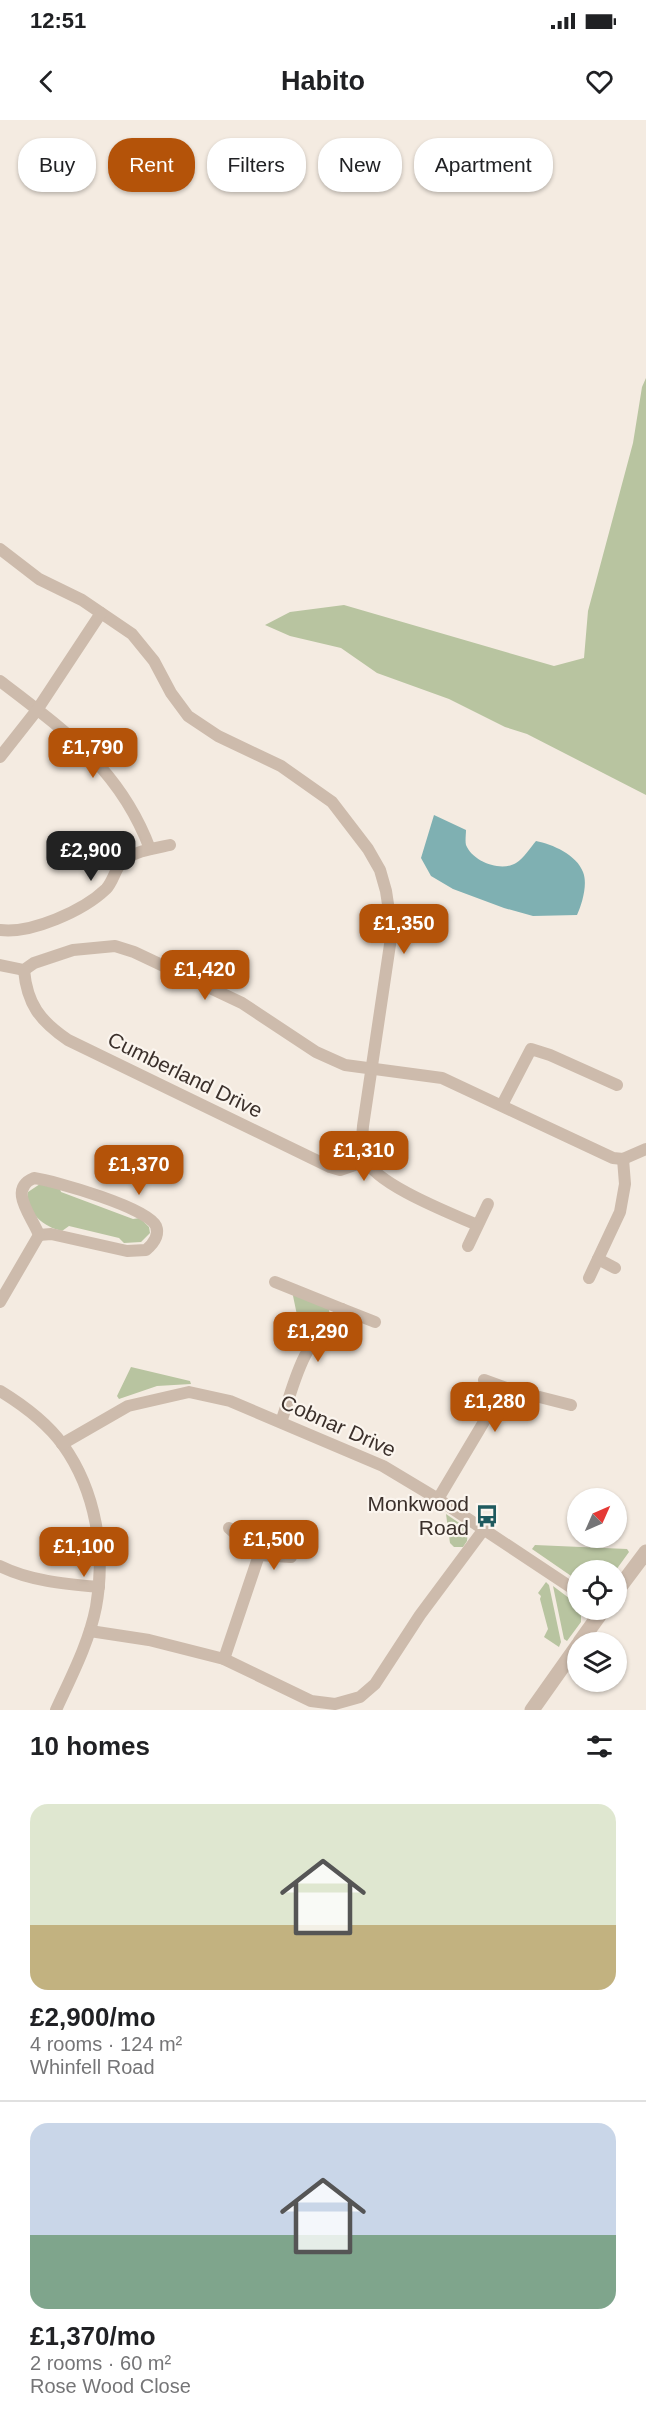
<!DOCTYPE html>
<meta charset="utf-8">
<style>
body{margin:0;font-family:Helvetica,sans-serif;background:#f2f2f2;color:#202124;height:100vh;display:flex;flex-direction:column;font-size:22px;white-space:nowrap}
*{box-sizing:border-box;margin:0}
p{font-size:20px;color:#757577}
.icon{flex:none;width:33px;height:33px;fill:none;stroke:currentColor;stroke-width:2;stroke-linecap:round;stroke-linejoin:round}
.map{position:relative;height:1590px;overflow:hidden}
.details{display:flex;flex-direction:column;background:#fff;flex:1}
.details>*{flex:none}
.banner{position:absolute;left:18px;top:18px;width:610px;height:54px;display:flex;gap:12px}
.needle{width:39px;rotate:45deg}
.fabs{position:absolute;left:567px;top:1368px;display:grid;gap:12px}
.fabs a{display:grid;place-items:center;width:60px;height:60px;border-radius:50%;background:#fff;box-shadow:0 2px 4px #0004;font-size:30px}
.price{position:absolute;translate:-50% -51px;padding:0 14px;border-radius:12px;background:#b45309;color:#fff;font-size:20px;line-height:39px;filter:drop-shadow(0 2px 3px #0008)}
.price::after{content:'';position:absolute;left:50%;top:36px;width:18px;height:14px;margin-left:-9px;background:inherit;clip-path:polygon(0 0,100% 0,50% 100%)}
.price.selected{background:#222;color:#fff}
ul{padding:0;list-style:none}
li{display:grid;align-content:center;gap:12px;height:318px;padding:0 30px}
li+li{border-top:2px solid #e0e0e0}
li span{display:grid;place-items:center;height:186px;border-radius:18px;color:#555}
li>.icon{margin-inline-start:auto}
span .icon{width:108px;height:108px;fill:#fffc;stroke-width:1}
li b{font-size:26px}
h2{display:flex;justify-content:space-between;align-items:center;height:72px;padding:0 30px;font-size:26px}
.tag{padding:0 21px;border-radius:24px;background:#fff;box-shadow:0 2px 4px #0004;font-size:21px;line-height:54px}
.tag.selected{background:#b45309;color:#fff}
.status{display:flex;justify-content:space-between;align-items:center;height:42px;padding:0 30px;background:#fff;direction:ltr}
.status svg{height:16px;fill:currentColor}
header{display:flex;justify-content:space-between;align-items:center;height:78px;padding:0 30px;background:#fff;font-size:27px;font-weight:700}
.map>svg:first-child{display:block}
.green{fill:#b8c4a0}
.water{fill:#7fb0b2}
.lines{fill:none;stroke-linecap:round;stroke-linejoin:round}
.minor{stroke:#cdbbac;stroke-width:12}
.tertiary{stroke:#cdbbac;stroke-width:15}
.labels{text-anchor:middle;stroke-width:4.5;stroke-linejoin:round;paint-order:stroke}
.street-label{font-size:21px;fill:#3b302b;stroke:#fbf5ee}
.poi-label{font-size:21px;fill:#3b302b;stroke:#fbf5ee;text-anchor:end}
</style>
<div class="status"><b>12:51</b><svg viewBox="0 0 49 12"><path d="M0 12V9h3v3zM5 12V6h3v6zM10 12V3h3v9zM15 12V0h3v12zM26 1h20v11H26zM47 4h2v5h-2z"/></svg></div>
<header><svg class="icon" aria-label="back" viewBox="0 0 24 24"><path d="M15 5l-7 7 7 7"/></svg>Habito<svg class="icon" aria-label="heart" viewBox="0 0 24 24"><path d="M12 20l-8-8c-3-5 5-10 8-4 3-6 11-1 8 4z"/></svg></header>
<div class="map">
<svg width="646" height="1590" viewBox="0 0 646 1590">
<rect width="100%" height="100%" fill="#f4ebe1"/>
<g class="green">
<path d="M646,258v417l-119,-61 -22,-7 -56,-28 -72,-26 -36,-25 -51,-12 -25,-11 25,-13 54,-7 210,61 30,-8 4,-47 45,-168 9,-56z"/>
<path d="M40,1064l19,2 2,6 72,27 7,-1 9,9 1,6 -9,9 -17,1 -5,-5 -50,-12 -7,5c-18,-4 -37,-19 -34,-39z"/>
<path d="M292,1171l37,18c3,15 -17,25 -26,35z"/>
<path d="M131,1247l59,14 1,3 -34,2 -38,13 -2,-3z"/>
<path d="M481,1265l17,4 4,5 -17,17 -6,-5 -1,-18z"/>
<path d="M446,1394l22,15 -1,12 -4,6h-9l-4,-4z"/>
<path d="M535,1425l92,4 2,3 -13,18h-38l-1,10 -45,-31z"/>
<path d="M546,1462l3,3 12,57 -2,5 -15,-10 4,-8 -8,-30 1,-3 -3,-3z"/>
<path d="M553,1466l24,18 1,6h3v12l-14,19 -3,-2z"/>
</g>
<path class="water" d="M434,695l32,15c0,4 -1,11 0,15 7,17 35,27 50,18 8,-5 14,-15 20,-22 16,3 41,14 47,31 5,12 -1,32 -6,43l-44,1 -29,-8 -51,-19 -22,-13 -10,-18z"/>
<g class="lines">
<g class="minor">
<path d="M0,429l39,30 43,21 50,34 22,27 17,32 17,23 30,20 63,30 51,36 36,47 12,21 6,21 6,40 -29,195c-1,11 -2,23 2,33 12,26 85,54 112,66"/>
<path d="M0,561c65,50 120,88 150,168"/>
<path d="M0,637l37,-47 64,-97"/>
<path d="M0,810c31,4 83,-19 106,-41 7,-7 9,-20 16,-27 11,-11 34,-14 48,-17"/>
<path d="M0,845l24,5 10,-7 39,-13 42,-4 19,6 108,51 74,49 29,13 97,13 171,80 10,1 23,-10"/>
<path d="M24,850c3,34 16,51 44,70l262,127 10,3 26,-9"/>
<path d="M502,985l29,-56 19,6 67,30"/>
<path d="M34,1058c21,3 115,30 122,48 4,10 -3,18 -10,24l-19,1 -76,-17 -12,1c-7,-19 -32,-46 -5,-57z"/>
<path d="M468,1126l20,-42"/>
<path d="M598,1139l17,9"/>
<path d="M589,1158l31,-66 5,-28 -2,-25"/>
<path d="M275,1162l67,27"/>
<path d="M0,1182l39,-67"/>
<path d="M484,1260l28,10"/>
<path d="M0,1271c23,14 47,32 63,54 33,46 43,108 33,162 -7,36 -25,70 -40,103"/>
<path d="M281,1302c8,-22 14,-49 26,-70 10,-17 27,-26 35,-43l33,13"/>
<path d="M62,1324l66,-38 61,-14 41,9 153,65 55,33 140,93"/>
<path d="M438,1379l47,-79 22,-21 5,-9 59,15"/>
<path d="M259,1435l32,2"/>
<path d="M0,1446c30,15 66,18 99,21"/>
<path d="M90,1511l59,9 75,19 87,42 24,3 25,-7 15,-13 45,-69 64,-86"/>
<path d="M224,1539l35,-104 -30,-27"/>
</g>
<g class="tertiary">
<path d="M616,1472l30,-40"/>
<path d="M580,1522l23,-32"/>
<path d="M532,1590l46,-65"/>
</g>
</g>
<defs>
<g id="bus-bare" transform="scale(1.8)"><path d="M-5-6H5V4H4V6H2V4H-2V6H-4V4H-5ZM-3.5-4V0h7V-4ZM-3.5 1.2v1.5H-2V1.2ZM2 1.2v1.5H3.5V1.2Z" fill="#1f5a5e" stroke="#fbf5ee" stroke-width="2.5" paint-order="stroke"/></g>
</defs>
<g fill-rule="evenodd">
<use href="#bus-bare" x="487" y="1396"/>
</g>
<g class="labels">
<g class="street-label">
<text transform="translate(185 955) rotate(26)" y="7">Cumberland Drive</text>
<text transform="translate(338 1306) rotate(24)" y="7">Cobnar Drive</text>
</g>
<g class="poi-label">
<text x="469" y="1391">Monkwood<tspan x="469" dy="24">Road</tspan></text>
</g>
</g>
</svg>
<div class="fabs">
<a><svg class="needle" viewBox="-14 -14 28 28"><path d="M0-13l5 13h-10z" fill="#e53935"/><path d="M0 13l5-13h-10z" fill="#757577"/></svg></a>
<a><svg class="icon" aria-label="locate" viewBox="0 0 24 24"><circle cx="12" cy="12" r="6"/><path d="M12 2v4M12 18v4M2 12h4M18 12h4"/></svg></a>
<a><svg class="icon" aria-label="layers" viewBox="0 0 24 24"><path d="M12 4l9 5-9 5-9-5zM3 14l9 5 9-5"/></svg></a>
</div>
<b class="price" style="left:93px;top:659px">£1,790</b>
<b class="price selected" style="left:91px;top:762px">£2,900</b>
<b class="price" style="left:404px;top:835px">£1,350</b>
<b class="price" style="left:205px;top:881px">£1,420</b>
<b class="price" style="left:364px;top:1062px">£1,310</b>
<b class="price" style="left:139px;top:1076px">£1,370</b>
<b class="price" style="left:318px;top:1243px">£1,290</b>
<b class="price" style="left:495px;top:1313px">£1,280</b>
<b class="price" style="left:274px;top:1451px">£1,500</b>
<b class="price" style="left:84px;top:1458px">£1,100</b>
<div class="banner">
<a class="tag">Buy</a>
<a class="tag selected">Rent</a>
<a class="tag">Filters</a>
<a class="tag">New</a>
<a class="tag">Apartment</a>
</div>
</div>
<section class="details">
<h2>10 homes<svg class="icon" aria-label="filters" viewBox="0 0 24 24"><path d="M4 7h16M4 17h16"/><circle cx="9" cy="7" r="2"/><circle cx="15" cy="17" r="2"/></svg></h2>
<ul>
<li><span style="background:linear-gradient(#dfe7d0 65%,#c2b280 0)"><svg class="icon" aria-label="home" viewBox="0 0 24 24"><path d="M3 11l9-7 9 7M6 9v11h12V9"/></svg></span><div><b>£2,900/mo</b><p>4 rooms · 124 m²</p><p>Whinfell Road</p></div></li>
<li><span style="background:linear-gradient(#c9d6e8 60%,#7fa58c 0)"><svg class="icon" aria-label="home" viewBox="0 0 24 24"><path d="M3 11l9-7 9 7M6 9v11h12V9"/></svg></span><div><b>£1,370/mo</b><p>2 rooms · 60 m²</p><p>Rose Wood Close</p></div></li>
</ul>
</section>
